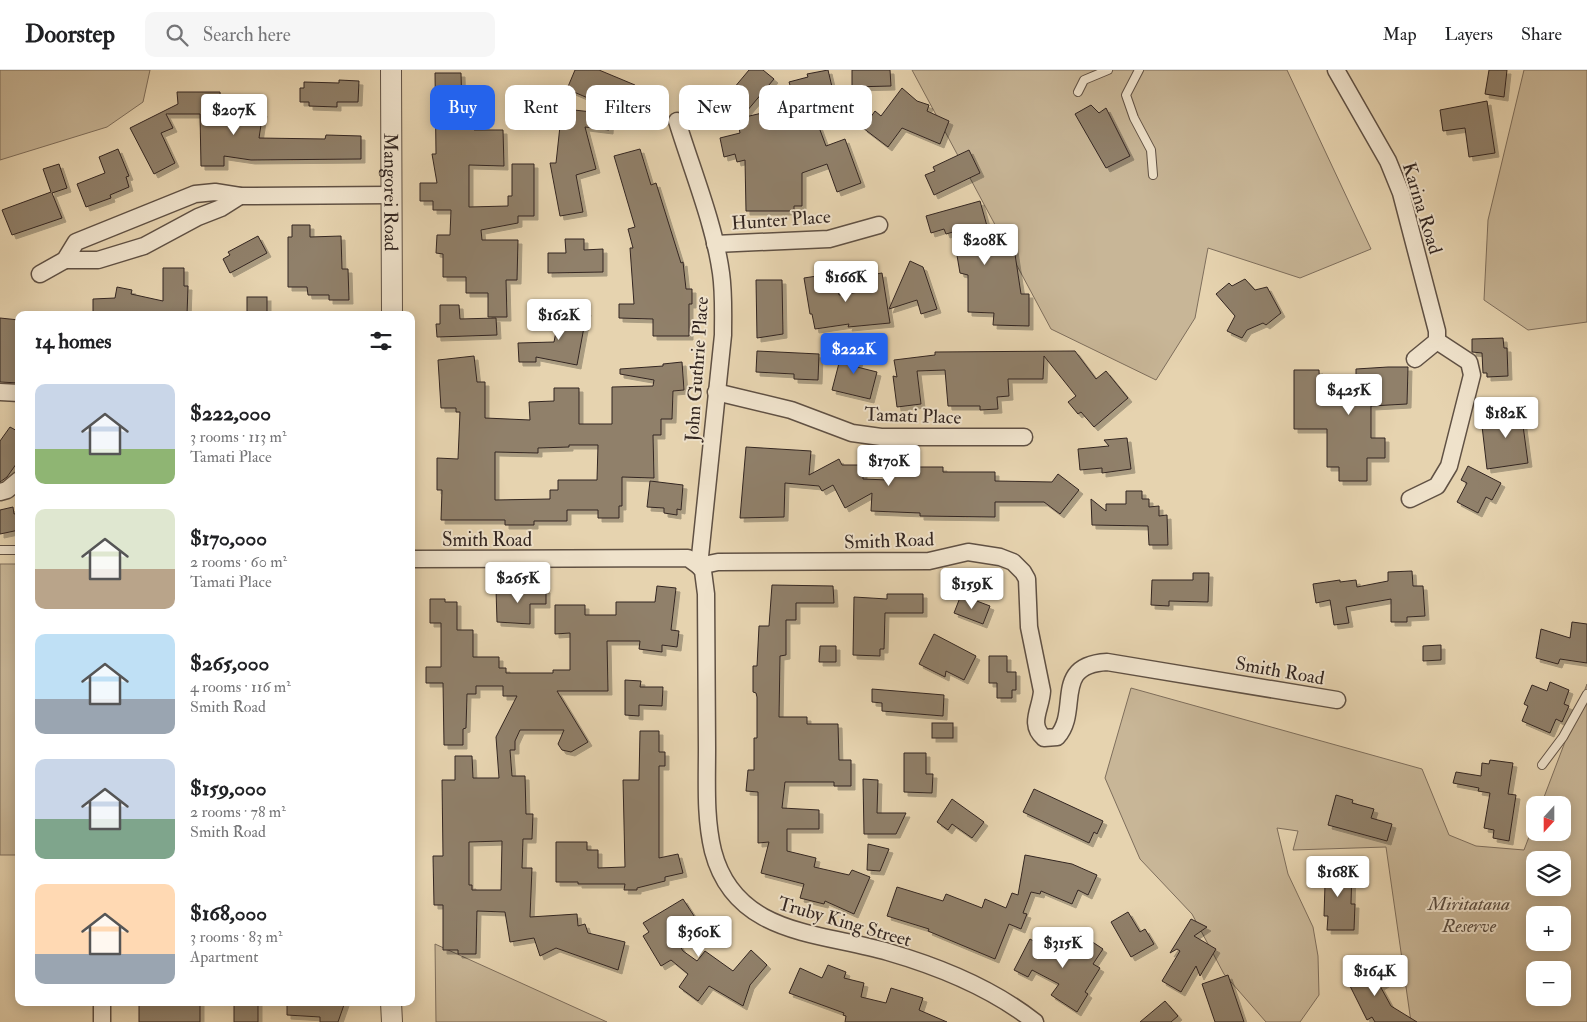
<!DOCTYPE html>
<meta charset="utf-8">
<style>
body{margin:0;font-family:"IM FELL Double Pica",serif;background:#f6f6f6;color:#202124;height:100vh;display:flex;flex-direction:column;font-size:19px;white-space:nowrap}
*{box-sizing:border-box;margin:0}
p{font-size:16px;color:#757577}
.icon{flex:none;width:28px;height:28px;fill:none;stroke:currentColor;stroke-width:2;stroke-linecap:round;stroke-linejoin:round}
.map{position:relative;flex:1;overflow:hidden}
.side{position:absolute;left:15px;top:241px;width:400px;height:695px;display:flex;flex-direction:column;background:#fff;border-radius:10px;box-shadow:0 2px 12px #0003}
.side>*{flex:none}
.guide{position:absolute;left:430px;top:15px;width:475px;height:45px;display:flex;gap:10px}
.needle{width:32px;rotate:201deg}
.tools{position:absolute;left:1526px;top:726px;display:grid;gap:10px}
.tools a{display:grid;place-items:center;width:45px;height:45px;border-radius:10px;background:#fff;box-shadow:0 2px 12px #0003;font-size:25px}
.price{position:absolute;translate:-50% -42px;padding:0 11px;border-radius:5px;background:#fff;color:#222;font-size:16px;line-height:32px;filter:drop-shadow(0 1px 2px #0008)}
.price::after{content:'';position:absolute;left:50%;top:30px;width:15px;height:11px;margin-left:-8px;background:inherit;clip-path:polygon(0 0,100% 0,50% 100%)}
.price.current{background:#2563eb;color:#fff}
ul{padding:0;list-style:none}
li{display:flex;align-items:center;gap:15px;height:125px;padding:0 20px}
li span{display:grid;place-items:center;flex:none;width:140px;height:100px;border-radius:10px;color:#555}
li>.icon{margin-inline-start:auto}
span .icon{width:60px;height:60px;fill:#fffc;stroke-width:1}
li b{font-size:21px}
h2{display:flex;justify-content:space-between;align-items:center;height:60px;padding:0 20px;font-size:21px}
.chip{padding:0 18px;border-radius:10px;background:#fff;box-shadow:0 2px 12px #0003;font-size:18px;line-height:45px}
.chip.current{background:#2563eb;color:#fff}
header{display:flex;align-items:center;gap:30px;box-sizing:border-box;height:70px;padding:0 25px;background:#fff;border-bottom:1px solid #e0e0e0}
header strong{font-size:24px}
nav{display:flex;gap:28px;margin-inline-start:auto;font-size:18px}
.search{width:350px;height:45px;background:#f6f6f6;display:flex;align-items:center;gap:12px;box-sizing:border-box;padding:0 18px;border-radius:10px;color:#757577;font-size:19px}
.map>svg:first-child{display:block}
.green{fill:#c8b697;stroke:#7e6e5c;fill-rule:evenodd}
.building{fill:#90806b;stroke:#332621;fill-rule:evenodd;filter:url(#shadow)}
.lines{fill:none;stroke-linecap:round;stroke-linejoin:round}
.service-casing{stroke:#605144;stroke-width:10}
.minor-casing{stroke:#605144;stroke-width:19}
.tertiary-casing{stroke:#605144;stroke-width:22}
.service{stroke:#efe2cb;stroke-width:8}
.minor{stroke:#efe2cb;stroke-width:16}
.tertiary{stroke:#efe2cb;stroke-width:20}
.labels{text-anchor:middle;stroke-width:4;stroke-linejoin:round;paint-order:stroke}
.street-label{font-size:19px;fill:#332621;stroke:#efe2cb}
.park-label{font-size:19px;font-style:italic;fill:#584a3e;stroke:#efe2cb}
</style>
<header>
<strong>Doorstep</strong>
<div class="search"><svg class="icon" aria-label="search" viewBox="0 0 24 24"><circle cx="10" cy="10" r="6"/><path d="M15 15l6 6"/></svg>Search here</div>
<nav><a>Map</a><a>Layers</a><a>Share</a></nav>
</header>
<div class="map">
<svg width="1587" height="952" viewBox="0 0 1587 952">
<defs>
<filter id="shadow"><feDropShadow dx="4" dy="4" stdDeviation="0" flood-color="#0004"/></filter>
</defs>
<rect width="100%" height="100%" fill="#e6d3af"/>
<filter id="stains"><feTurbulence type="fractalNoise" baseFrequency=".004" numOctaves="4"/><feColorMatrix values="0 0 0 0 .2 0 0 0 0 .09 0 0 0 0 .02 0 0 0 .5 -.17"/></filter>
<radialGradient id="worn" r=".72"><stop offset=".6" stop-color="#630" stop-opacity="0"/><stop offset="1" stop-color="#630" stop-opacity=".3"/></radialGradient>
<g class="green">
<path d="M0,0h150l-7,32 -36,25 -107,33z"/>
<path d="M912,0h375l84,179 -71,29 -92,-30 -13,70 -39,62 -105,-51z"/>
<path d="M1524,0h63v252l-59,8 -44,-30 4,-80z"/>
<rect x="0" y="494" width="19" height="291"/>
<path d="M1587,614v338h-176l-25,-175 -93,3 5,-19 -21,-3 11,46 25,53 5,29 1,39 -19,27h-34l-42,-48 -32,-60 -52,-55 -35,-81 26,-90 291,81 27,66 27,11 48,4 11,-29v11h27v-27h-21zM1535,790h27v28h-27zM1535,845h27v27h-27zM1535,900h27v28h-27z"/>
<path d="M435,874l172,78h-171z"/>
</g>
<g class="building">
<path d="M575,0h24l36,15 -7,18 -15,-6 -2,11 -44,-19z"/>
<path d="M749,0h14l11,9 -33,39 55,-13 -7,-23 19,-5 -1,-3 21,-4 5,21 -25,7 18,48 19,-7 16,44 -24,9 -10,-28 -25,9v33h-8v5h-48l-1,-51 -8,2 -2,-8 -11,3 -4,-19 20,-5 -5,-23 -12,-9z"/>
<path d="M852,0h38l1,16 -39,1z"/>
<path d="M1489,0h18l-3,27 -19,-3z"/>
<path d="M435,3h26l1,36h3v14h10l-1,7h29l1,36 -35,-1v42l39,-1v-10h4v-32h22v52h-16v7l-37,7 1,10h36l-1,40h-11l1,37h-19v-24h-22v-16h-23v-23l-7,-1 1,-18h13l1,-25h-18v-9h-13v-18h17l-5,-29h4z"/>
<path d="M339,10l20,1 -1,21h-21v5l-28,-1v-4h-9v-14h4v-6l35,1z"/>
<path d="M902,18l15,13 12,4 -2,6 22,10 -9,23 -38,-16 -14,19 -25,-19 12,-17 6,5z"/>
<path d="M177,22h43l1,14 42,6 -4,26 66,1 1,-4 35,1v23l-110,1 -27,-4v10h-23l-1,-52h-34l7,14 -12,5 14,30 -21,11 -24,-46 48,-24z"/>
<path d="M1487,31l8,52 -26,4 -4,-29 -22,3 -3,-21z"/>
<path d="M1091,35l8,8 7,-5 24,48 -24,12 -31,-54z"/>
<path d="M556,38l54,6 -1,16 -24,-3 11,42 -20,6 7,37 -23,4 -10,-53h6l4,-37 -6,-1z"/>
<path d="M118,79l11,27 -3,1 3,10 -19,8 1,3 -25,9 -9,-23 28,-11 -6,-16z"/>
<path d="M640,79l11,36 5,-2 25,80 2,-1 3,27h6v15h-3v32h-36v-17l-34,-1v-14h15l-4,-56h3l-5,-19 7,-2 -21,-71z"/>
<path d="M969,80l11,23 -46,22 -9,-20 10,-4 -2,-4z"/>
<path d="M59,94l8,24 -15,5 10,25 -50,17 -10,-25 49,-18 -8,-23z"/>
<path d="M980,131l12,43 21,-3 8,53h8v32l-36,-1 1,-12 -26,-1v-37l-8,-2 -7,-41 -7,2 -2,-5 -13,4 -5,-17z"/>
<path d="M292,155h18v12l31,-1 1,33h6l1,31h-20v-5h-21l-1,-8h-19v-50h4z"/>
<path d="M258,166l9,17 -37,20 -7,-14 7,-4 -2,-3z"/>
<path d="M565,169h19v11l19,-1v23l-55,1v-20h18z"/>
<path d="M910,191l13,6 14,42 -16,5 -4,-14 -28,9z"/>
<path d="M163,198h21v18h4l-1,29h-94v-16l22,-1 2,-11 15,3 -1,4 32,7z"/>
<path d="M836,203l3,22 27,-4 -2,-15 18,-3 8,50 -42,4 1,-3 -34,5 -3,-15h-2l-6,-36z"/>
<path d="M1245,209l10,11 12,-3 14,26 -15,12 -3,-2 -16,7 -5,8 -15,-7 8,-15 -19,-22 13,-11 3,3z"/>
<path d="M756,210h26l1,54 -26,4z"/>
<rect x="247" y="227" width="20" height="18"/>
<path d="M440,235h19l1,14 36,-1 1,17 -60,2 -1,-13h4z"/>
<path d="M566,237l21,4 -10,54 -41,-8v5h-17l-1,-19 36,-1 6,-31 5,1z"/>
<path d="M0,248l19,2v63l-19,-1z"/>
<path d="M1503,268l1,10h3l1,28 -21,1v-4h-4l-1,-20 -10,-1v-13z"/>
<path d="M844,274l18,4 -5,19 20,5 -7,27 -38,-9z"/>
<path d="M757,281l62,3 -1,26 -24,-1v-5l-38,-2z"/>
<path d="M1075,281l21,28 10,-8 22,27 -34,29 -13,-15 -3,2 -10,-12 8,-6 -32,-40 -1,23h-35l1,17 -12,1 1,12 -18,1v-4h-32l-3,-36 -28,1 4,33 -24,3 -4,-31 4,1 -3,-17 41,-5v-3z"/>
<path d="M474,286l3,26h8v36l45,2 -1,-18 25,-1v-13h25v36h33v-37l41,-1 1,-6 -34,-6v-5l43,-3v-2l19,-2 2,28 -11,1 -1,28h-11v16h-8l1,43 -32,-1v29h-3v12h-21v-8h-31v11h-33v4h-29v-5h-64l1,-30h-5v-32l21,1 2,-47h-4v-4h-15l-3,-48zM569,375h29l-1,35h-39v10h-8v9l-55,1v-48l43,1v-5l31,-1z"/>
<path d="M1388,297h20l-1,37 -36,2v32h14v20h-18v23h-28v-14h-12v-38h-33v-59h25l1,25h36v-26z"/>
<path d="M1520,333l8,60 -41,6 -5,-43 20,-2 -2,-18z"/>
<path d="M10,357l9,5v28l-12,17 -7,5v-41z"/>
<path d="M1127,368l4,31 -29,4v-5l-22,2 -2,-21 31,-3 -5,-6z"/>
<path d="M746,377l65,4 -2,24 30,-16 3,6h21v14l25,1 1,-13h54v5h52v9l57,1 6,-8 21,16 -19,24 -16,-12h-49v15l-75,-1v-3l-49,-2 1,-18 -27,15 -12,-23 -11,6 -3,-5 -34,-3 -1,34 -44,1z"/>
<path d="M1468,396l33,17 -9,17 -6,-3 -8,16 -21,-11 10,-19 -6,-3z"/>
<path d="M650,411l33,4 -2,25 -4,-1v6l-13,-2v-5l-17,-1z"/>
<path d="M1126,421h16v8h7v8l10,-1v10l8,-1 1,30h-19l-1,-19 -56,-1 -1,-26 15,12v-7h20z"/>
<path d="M13,437l1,7 5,-1v17l-19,4v-24z"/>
<path d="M1412,501l1,15h10l2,30 -18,1v5h-16v-23l-45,8 3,16 -15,2 -4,-25 -14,3 -3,-19 27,-4v2l16,-2 1,7 31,-6v-9z"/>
<path d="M1193,503h16l-1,29 -39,-1v5l-18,-1 1,-25h41z"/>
<path d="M772,515l61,1 1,17h-38v17h-10v35l-6,1 -1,61h28v7h31l1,36h12v26h-17v-4h-49l-3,26 37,2v19h-32v22l29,7 -2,9 35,8 3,-5 18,7 -16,37 -29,-13 -1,3 -24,-6 4,-14 -43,-11 8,-31 -11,1v-51l-12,-1 2,-21h6v-32h3v-41l-1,-4 -3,-1v-26h4l2,-40h10z"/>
<path d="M657,516l19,2 -5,42 8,1 -2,16 -15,-2v7l-23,-3 1,-8h-33l1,50h-51l31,51 -17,10 -9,-2 -4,-6 6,-14h-44l-5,11v9h-5l2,26h13l1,38h7l-1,25h-9l-1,29h10l-2,49 47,-3 1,12 7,-2 3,9 37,9 -7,28 -62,-22 -16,8 -6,-18 -24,4 -5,-30 -28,-1 -1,43h-18v-4h-15v-45h-9l-1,-49h10l-1,-76h13v-24h17l1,22h26l-3,-41 21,-41h-14v-10h-27v8h-9l-1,34 -3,1v16h-19l-1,-62h-17v-16h15v-44h-11v-24h15v3h12v28h16v27h26v11h7v5h47v-3h17v-37l-15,1v-29h30v10h31v-13h39zM502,771l-1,49h-29v-5h-3v-43z"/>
<path d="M496,519h50v15h-16v20l-33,-2z"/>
<path d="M887,524h36v19h-38l-1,36h-4v7l-27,-1 1,-58 33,2z"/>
<path d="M961,525l29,11 -7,18 -29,-11z"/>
<path d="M1572,552l15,2v39l-27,-4 -2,5 -22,-6 5,-29 29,9z"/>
<path d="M934,564l42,22 -12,24 -18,-9 -1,6 -26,-13z"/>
<path d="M1441,575v15l-18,1v-15z"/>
<path d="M820,576h16v16h-17z"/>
<path d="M989,586h18v16h9v18h-4v8h-15v-15h-8z"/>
<path d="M625,610l16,1 -1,6h23l-1,19 -23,-1v11l-14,-1z"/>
<path d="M1550,612l19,8 -5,14 5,2 -7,16 -6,-3 -6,14 -28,-12 6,-15 -4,-2 8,-19 15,6z"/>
<path d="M872,619l72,6 -1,21 -61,-5v-8l-10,-1z"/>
<rect x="932" y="653" width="21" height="15"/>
<path d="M640,661h19v21h6v14h-6v92l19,-4 5,19 -18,4v4l-28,7v2h-13l1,-6h-47v-2h-22v-40h31v8h11v18l27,-1 -2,-87h16z"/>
<path d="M904,683h22v21h7l-1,19 -28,-1z"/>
<path d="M1490,690l23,3 -5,31 8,1 -7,46 -16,-3 1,-8 -10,-2 6,-35 -12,-2 1,-3 -26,-5 3,-11 25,4 1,-13 7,1z"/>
<path d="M863,709l15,1 -1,33h29l-10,21h-32z"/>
<path d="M1034,719l69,32 -6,13 -3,-2 -5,11 -66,-31z"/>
<path d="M1336,725l17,5 -1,3 22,6 -3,9 21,6 -5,17 -59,-16z"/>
<path d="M952,729l32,23 -12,16 -20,-14 -4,6 -11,-8z"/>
<path d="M868,774l21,5 -9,22 -13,-1z"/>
<path d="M1025,785l47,9 25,11 -9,20 -10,-5 -6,14 -31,-13 -1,3 -9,-2 -8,21 4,1 -6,15 -12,-5 -14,35 -67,-28 1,-2 -42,-13 10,-29 46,14 3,-7 36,14 3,-9 21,9 6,-15 6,2z"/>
<path d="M1321,795l31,3 -1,36h4l-1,26h-27l1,-14h-4l1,-32h-4z"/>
<path d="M683,829l13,20 -24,14 11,18 14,10 8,-10 28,20 18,-21 16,15 -17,20 -7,21 -34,-20 -11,15 -19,-14 9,-13 -17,-14 -10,6 -18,-30 6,-4 -6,-9z"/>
<path d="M1128,842l12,20 5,-3 9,15 -23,13 -20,-35z"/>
<path d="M1191,849l16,8 -13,9 22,13 -16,27 -4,-10 -15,26 -19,-11 18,-30 -3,-2 -7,4z"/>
<path d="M1030,869l18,10 4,-6 24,13 12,-17 15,10 -10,15 7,4 -15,24 3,2 -11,18 -26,-17 8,-11 -27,-14 -4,7 -14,-7z"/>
<path d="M828,895l18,7 -2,6 20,5 -3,14 25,6 5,-15 32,10 -4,12 28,12h-102l1,-6 -3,-1 1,-2 -55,-20 11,-25 22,10z"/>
<path d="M1382,897l8,13 -10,6 11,20 26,16h-42l-3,-5 -5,3 -20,-40 24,-12 2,4z"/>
<path d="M1228,905l16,47h-29l-13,-38z"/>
<path d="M1165,931l13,15 -7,6h-31z"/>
<rect x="139" y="932" width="61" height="20"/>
<rect x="234" y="932" width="24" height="20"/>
<path d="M287,932h58l-7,20h-18v-5l-33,-2z"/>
</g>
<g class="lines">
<g class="service-casing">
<g id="service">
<path d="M1139,0l-13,25 8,23 17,32 2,25"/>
<path d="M1078,22l6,-12 24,-10"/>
<path d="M0,480h19"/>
<path d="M1542,695l21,-28 24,-43"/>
</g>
</g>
<g class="minor-casing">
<g id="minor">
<path d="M1336,0l52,91 13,32 36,138v10l-22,18"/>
<path d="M677,51c15,49 37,102 44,152 3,21 2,42 2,62l-24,231 4,5 3,23c0,51 1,103 1,155 0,34 -2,69 6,102 22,85 107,81 175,101 52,15 104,36 147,70"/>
<path d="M715,174l114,-5 50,-14"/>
<path d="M65,190h33l46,-14 54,-29 23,-9 19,-12"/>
<path d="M40,204l25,-14 11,-18 119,-48 20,-2 25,4 151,-1"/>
<path d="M0,322l19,1"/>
<path d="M716,322l75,18 61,23 29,4h143"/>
<path d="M0,422l7,-2 12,-10"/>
<path d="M1410,429l27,-13 12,-20 23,-91 -3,-13 -32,-21"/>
<path d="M411,489l277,-1 11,8 19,-4 211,-1 39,-9 32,5 13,5 10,10 4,7 2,48 13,64c-1,18 -14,33 2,47l13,-1c24,-26 -6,-72 50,-75l230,38"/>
<path d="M102,932v20"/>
</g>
</g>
<g class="tertiary-casing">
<g id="tertiary">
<path id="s1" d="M391,0l1,245"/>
<path d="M391,932l1,20"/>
</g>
</g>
<use href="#service" class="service"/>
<use href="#minor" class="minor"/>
<use href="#tertiary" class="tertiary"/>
</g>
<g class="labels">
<g class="street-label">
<text dy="7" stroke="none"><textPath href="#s1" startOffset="122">Mangorei Road</textPath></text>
<text transform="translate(1423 138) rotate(73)" y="7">Karina Road</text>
<text transform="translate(781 149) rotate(-4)" y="7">Hunter Place</text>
<text transform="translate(696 299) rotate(-86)" y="7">John Guthrie Place</text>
<text transform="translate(913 345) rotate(2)" y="7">Tamati Place</text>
<text x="487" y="476">Smith Road</text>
<text transform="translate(889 470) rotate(-2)" y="7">Smith Road</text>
<text transform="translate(1280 600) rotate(10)" y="7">Smith Road</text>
<text transform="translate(845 851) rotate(16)" y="7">Truby King Street</text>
</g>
<g class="park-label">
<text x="1469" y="840">Miritatana<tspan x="1469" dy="22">Reserve</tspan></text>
</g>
</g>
<rect width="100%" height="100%" filter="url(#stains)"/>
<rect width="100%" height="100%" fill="url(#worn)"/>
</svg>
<div class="tools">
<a><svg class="needle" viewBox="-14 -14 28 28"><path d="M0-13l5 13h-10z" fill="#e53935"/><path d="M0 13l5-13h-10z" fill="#757577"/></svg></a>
<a><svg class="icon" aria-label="layers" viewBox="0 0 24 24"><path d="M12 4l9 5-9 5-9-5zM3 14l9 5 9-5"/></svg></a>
<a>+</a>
<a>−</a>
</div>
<b class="price" style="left:234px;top:66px">$207K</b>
<b class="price" style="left:985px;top:196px">$208K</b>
<b class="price" style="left:846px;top:233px">$166K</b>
<b class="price" style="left:559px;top:271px">$162K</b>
<b class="price current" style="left:854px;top:305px">$222K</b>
<b class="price" style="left:1349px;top:346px">$425K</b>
<b class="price" style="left:1506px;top:369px">$182K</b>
<b class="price" style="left:889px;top:417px">$170K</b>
<b class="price" style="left:518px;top:534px">$265K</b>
<b class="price" style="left:972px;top:540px">$159K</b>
<b class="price" style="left:1338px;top:828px">$168K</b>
<b class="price" style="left:699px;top:888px">$360K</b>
<b class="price" style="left:1063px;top:899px">$315K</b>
<b class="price" style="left:1375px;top:927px">$164K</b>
<div class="guide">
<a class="chip current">Buy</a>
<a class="chip">Rent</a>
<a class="chip">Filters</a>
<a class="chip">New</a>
<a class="chip">Apartment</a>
</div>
<section class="side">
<h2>14 homes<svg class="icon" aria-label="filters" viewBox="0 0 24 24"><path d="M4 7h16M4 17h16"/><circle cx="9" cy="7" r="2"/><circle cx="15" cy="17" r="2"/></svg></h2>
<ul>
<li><span style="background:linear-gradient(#c9d6e8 65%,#8fb573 0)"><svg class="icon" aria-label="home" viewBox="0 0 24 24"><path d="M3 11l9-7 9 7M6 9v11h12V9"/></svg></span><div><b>$222,000</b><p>3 rooms · 113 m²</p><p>Tamati Place</p></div></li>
<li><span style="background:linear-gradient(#dfe7d0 60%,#b9a48a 0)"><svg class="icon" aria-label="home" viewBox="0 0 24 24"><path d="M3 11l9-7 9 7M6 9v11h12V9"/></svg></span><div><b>$170,000</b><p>2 rooms · 60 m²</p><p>Tamati Place</p></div></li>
<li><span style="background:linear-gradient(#bfe0f5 65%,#9aa5b1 0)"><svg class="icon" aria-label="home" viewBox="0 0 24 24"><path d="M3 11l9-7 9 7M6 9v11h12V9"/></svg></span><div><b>$265,000</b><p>4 rooms · 116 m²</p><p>Smith Road</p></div></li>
<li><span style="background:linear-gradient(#c9d6e8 60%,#7fa58c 0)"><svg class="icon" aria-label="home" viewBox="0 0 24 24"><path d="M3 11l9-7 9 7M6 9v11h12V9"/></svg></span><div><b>$159,000</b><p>2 rooms · 78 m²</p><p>Smith Road</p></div></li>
<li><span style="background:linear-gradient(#ffd9b3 70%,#9aa5b1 0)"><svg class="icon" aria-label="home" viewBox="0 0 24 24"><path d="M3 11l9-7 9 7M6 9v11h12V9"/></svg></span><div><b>$168,000</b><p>3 rooms · 83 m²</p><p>Apartment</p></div></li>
</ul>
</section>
</div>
